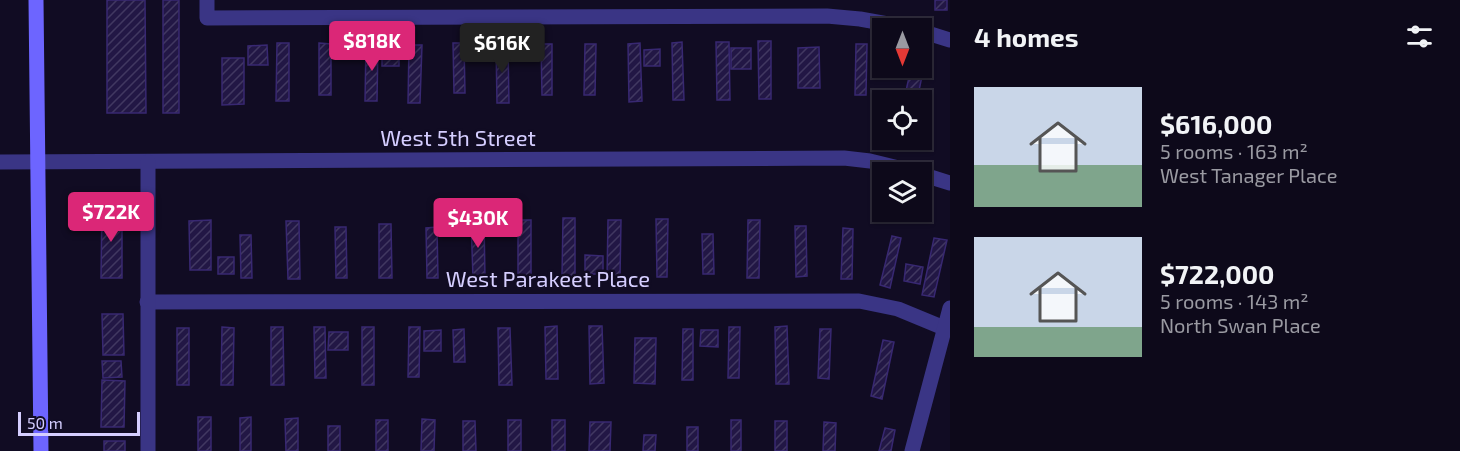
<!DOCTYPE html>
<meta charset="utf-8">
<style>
body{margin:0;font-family:"Exo 2",sans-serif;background:#161223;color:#f1f3f6;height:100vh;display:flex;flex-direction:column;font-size:22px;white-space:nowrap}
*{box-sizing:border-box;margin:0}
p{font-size:20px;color:#9a9aa2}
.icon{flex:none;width:33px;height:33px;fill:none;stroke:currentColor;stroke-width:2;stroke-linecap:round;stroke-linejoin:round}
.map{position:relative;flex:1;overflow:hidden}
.side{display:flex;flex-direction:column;background:#0d091a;width:510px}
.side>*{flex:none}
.needle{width:39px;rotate:180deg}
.tools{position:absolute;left:872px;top:18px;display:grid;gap:12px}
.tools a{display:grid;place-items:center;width:60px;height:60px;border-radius:0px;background:#0d091a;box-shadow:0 2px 4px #0004,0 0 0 2px #2d2a39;font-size:30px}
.scale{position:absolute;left:18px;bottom:15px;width:122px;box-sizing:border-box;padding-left:6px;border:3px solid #d5ceff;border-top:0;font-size:16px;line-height:21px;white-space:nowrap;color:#d5ceff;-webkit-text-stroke:4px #110c23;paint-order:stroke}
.price{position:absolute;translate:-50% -51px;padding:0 14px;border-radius:6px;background:#db2777;color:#fff;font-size:20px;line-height:39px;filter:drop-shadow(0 2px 3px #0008)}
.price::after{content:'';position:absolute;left:50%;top:36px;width:18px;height:14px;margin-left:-9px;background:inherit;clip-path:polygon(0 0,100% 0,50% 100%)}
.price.current{background:#222;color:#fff}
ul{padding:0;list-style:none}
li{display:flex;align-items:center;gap:18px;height:150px;padding:0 24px}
li span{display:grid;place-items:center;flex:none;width:168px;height:120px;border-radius:0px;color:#555}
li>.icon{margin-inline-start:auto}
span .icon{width:72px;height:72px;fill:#fffc;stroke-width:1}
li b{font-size:26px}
h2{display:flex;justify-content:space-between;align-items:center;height:72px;padding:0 24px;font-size:26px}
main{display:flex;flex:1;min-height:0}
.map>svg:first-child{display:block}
.building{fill:url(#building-hatch);stroke:#382872;stroke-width:1.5}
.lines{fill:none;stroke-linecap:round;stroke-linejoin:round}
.street{stroke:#3a3585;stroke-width:15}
.secondary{stroke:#6d65ff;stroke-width:15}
.labels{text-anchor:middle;stroke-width:5;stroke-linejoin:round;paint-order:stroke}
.street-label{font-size:22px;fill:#d5ceff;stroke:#110c23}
</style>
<main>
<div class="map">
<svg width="950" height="451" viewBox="0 0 950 451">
<defs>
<pattern id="building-hatch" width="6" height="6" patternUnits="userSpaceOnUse" patternTransform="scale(1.5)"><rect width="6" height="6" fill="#221745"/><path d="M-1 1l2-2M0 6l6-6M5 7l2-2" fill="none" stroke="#413861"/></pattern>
</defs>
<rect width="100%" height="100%" fill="#110c23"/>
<g class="building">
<path d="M107,0h38l1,113h-39z"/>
<rect x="163" y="0" width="16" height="113"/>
<rect x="935" y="0" width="12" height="10"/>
<path d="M758,41h13v58h-12z"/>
<path d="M682,42l2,58h-11l-1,-57z"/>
<path d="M716,42h13l1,58h-13z"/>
<path d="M277,43h12v58h-13z"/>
<path d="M319,43l12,1v51h-12z"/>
<path d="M366,43h12l-1,58h-12z"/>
<path d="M453,43h11l1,50h-11z"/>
<path d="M640,43l2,58 -13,1 -1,-58z"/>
<path d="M541,44h11v51h-10z"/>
<path d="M585,44h11l-1,51h-11z"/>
<path d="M856,44h11l-1,51h-11z"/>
<path d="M267,45l1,20h-20v-19z"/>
<path d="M409,45h13l-2,58h-12z"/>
<path d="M496,45h12l1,58h-12z"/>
<path d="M819,47l1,41h-22v-40z"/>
<rect x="731" y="48" width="20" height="21"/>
<rect x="382" y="49" width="17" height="17"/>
<path d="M660,49v17h-16v-16z"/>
<path d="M222,58h22v46l-22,1z"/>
<path d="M921,62h4l-8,38h-13l7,-32h10z"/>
<path d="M102,203h10v8h10v67h-21z"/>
<path d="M563,218h12v58h-13z"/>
<path d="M656,219h12l-1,58h-10z"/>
<path d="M211,220v50h-21l-1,-49z"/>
<path d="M471,220h13l1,58h-12z"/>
<rect x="518" y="220" width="13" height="58"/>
<path d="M608,220h13l-1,58h-13z"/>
<path d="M748,220h12l-1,58h-12z"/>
<path d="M286,221h13l1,58h-12z"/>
<path d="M379,224h12l1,54h-13z"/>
<path d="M795,226h11l1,50 -11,1z"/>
<path d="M335,227h11l1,51h-11z"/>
<path d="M437,227l1,51h-11l-1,-50z"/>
<path d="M843,228l10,1 -1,50h-11z"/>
<path d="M702,234h11l1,40h-11z"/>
<path d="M240,235h11l1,43h-11z"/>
<path d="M892,236l9,2 -11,50 -10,-3z"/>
<path d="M934,238l13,2 -13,57 -12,-2z"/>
<path d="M585,255l18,1v18h-18z"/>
<rect x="218" y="257" width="16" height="17"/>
<path d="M906,264l17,3 -3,17 -16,-3z"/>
<path d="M102,314h21l1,41h-21z"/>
<path d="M557,326l1,53h-12l-1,-52z"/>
<path d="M589,326h13l2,57 -14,1z"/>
<path d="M787,326l2,58h-13l-1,-57z"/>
<path d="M222,327l12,1 -1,57h-12z"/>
<path d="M271,327h12l1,58h-13z"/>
<path d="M314,327h11l1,51h-11z"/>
<rect x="362" y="327" width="12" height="58"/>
<path d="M409,327h11l-1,50h-11z"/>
<path d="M729,327h11l-1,51h-11z"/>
<rect x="177" y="328" width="12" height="57"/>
<path d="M498,328h12l2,57h-13z"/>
<path d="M464,329l1,33h-11l-1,-32z"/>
<path d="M683,329h10v51h-11z"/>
<path d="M820,329h11l-2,50 -11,-1z"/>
<path d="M441,330v21h-17v-20z"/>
<path d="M701,330h17v17l-18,-1z"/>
<path d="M329,332h19v18h-20z"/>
<path d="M635,338h21l-1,46 -21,-1z"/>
<path d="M883,340l11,2 -12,57 -11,-3z"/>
<path d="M102,361h19l1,16 -19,1z"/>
<path d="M102,380l23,1 -1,46h-23z"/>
<rect x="198" y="417" width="13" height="34"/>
<path d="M251,417v34h-11v-33z"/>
<path d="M298,418v33h-12l-1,-32z"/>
<path d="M422,419l13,1 -1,31h-13z"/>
<rect x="376" y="420" width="12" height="31"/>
<rect x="508" y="420" width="13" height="31"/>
<rect x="552" y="420" width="13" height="31"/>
<rect x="731" y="420" width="10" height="31"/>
<path d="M463,421h12l1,30h-13z"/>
<rect x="775" y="421" width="12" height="30"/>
<path d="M590,422h21l-1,29h-21z"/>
<path d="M824,422l12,1 -1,28h-12z"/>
<rect x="328" y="426" width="12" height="25"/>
<rect x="687" y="427" width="11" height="24"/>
<path d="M885,428l10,2 -4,21h-12z"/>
<path d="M644,435h12l-1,16h-12z"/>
<rect x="104" y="441" width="21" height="10"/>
</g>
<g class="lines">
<g class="street">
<path d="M207,0v18l620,-2 33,3 50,9"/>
<path d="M921,31l29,9"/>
<path d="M0,162l844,-4 26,3 45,11"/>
<path d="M921,174l29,9"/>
<path d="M147,302l712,-1 39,8 46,19"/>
<path d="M148,451v-289"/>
<path d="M912,451l38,-143"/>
</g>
<path class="secondary" d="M36,0l5,451"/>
</g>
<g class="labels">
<g class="street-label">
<text x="458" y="146">West 5th Street</text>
<text x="548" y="287">West Parakeet Place</text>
</g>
</g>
</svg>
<div class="tools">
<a><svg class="needle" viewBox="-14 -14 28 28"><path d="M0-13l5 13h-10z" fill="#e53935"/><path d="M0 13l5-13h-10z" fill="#9a9aa2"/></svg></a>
<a><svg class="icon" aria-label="locate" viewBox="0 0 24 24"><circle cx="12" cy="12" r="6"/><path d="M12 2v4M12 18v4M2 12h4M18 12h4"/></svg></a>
<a><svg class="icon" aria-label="layers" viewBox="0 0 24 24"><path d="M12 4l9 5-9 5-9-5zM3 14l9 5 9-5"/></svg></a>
</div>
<div class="scale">50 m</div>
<b class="price" style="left:372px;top:72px">$818K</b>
<b class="price current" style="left:502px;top:74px">$616K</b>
<b class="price" style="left:111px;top:243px">$722K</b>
<b class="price" style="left:478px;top:249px">$430K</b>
</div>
<section class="side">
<h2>4 homes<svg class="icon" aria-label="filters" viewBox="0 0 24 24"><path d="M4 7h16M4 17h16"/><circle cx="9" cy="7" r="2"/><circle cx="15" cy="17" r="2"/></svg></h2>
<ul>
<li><span style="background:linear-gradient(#c9d6e8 65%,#7fa58c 0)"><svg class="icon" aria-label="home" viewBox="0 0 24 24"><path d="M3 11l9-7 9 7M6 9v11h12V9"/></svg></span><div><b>$616,000</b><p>5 rooms · 163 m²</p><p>West Tanager Place</p></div></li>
<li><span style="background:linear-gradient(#c9d6e8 75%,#7fa58c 0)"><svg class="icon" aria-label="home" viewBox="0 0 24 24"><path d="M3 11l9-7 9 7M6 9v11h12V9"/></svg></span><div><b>$722,000</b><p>5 rooms · 143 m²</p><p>North Swan Place</p></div></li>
</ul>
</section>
</main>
